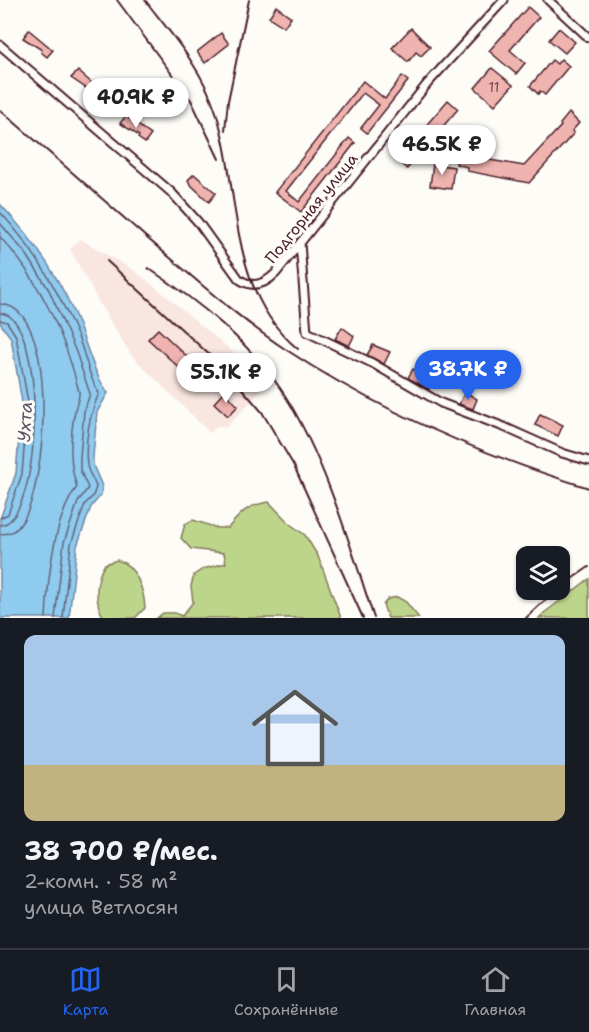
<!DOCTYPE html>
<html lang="ru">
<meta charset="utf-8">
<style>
body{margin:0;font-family:"Shantell Sans",sans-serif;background:#20242c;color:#f1f3f6;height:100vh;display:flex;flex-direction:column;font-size:22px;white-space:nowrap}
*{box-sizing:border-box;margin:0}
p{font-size:20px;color:#9ea1a6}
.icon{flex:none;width:33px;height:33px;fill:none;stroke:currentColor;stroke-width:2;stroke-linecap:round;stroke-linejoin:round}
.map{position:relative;height:618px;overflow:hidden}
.details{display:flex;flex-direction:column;background:#171b24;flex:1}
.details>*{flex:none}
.controls{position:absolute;left:516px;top:546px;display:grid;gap:12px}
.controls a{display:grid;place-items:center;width:54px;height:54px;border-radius:12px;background:#171b24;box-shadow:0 2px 4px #0004;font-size:30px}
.price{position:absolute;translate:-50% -51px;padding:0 14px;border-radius:21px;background:#fff;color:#222;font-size:20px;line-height:39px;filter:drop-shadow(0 2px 3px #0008)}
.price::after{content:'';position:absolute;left:50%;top:36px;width:18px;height:14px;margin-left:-9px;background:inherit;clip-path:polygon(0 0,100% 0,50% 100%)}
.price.on{background:#2563eb;color:#fff}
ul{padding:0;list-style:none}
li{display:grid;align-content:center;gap:12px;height:318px;padding:0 24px}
li span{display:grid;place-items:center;height:186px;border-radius:12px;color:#555}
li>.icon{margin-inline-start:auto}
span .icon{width:108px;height:108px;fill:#fffc;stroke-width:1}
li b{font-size:26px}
.dock{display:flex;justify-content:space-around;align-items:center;height:84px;border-top:2px solid #363941;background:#171b24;font-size:16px;color:#9ea1a6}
.dock a{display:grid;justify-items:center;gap:3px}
.dock .on{color:#2563eb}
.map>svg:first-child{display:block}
.built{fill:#f9e6e1}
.green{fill:#bdd58b;stroke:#847a5b;stroke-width:1.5}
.water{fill:#8ecbef;stroke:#7386a1;stroke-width:1.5}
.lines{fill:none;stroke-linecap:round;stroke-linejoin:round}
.shore{stroke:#656479;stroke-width:1.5}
.building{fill:#efb4af;stroke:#4a1f2b;stroke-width:1.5}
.minor-casing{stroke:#4a1f2b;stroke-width:11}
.minor{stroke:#fdfcf7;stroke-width:7}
.rail{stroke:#4a1f2b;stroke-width:2}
.labels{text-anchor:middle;stroke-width:6;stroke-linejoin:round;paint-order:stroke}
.number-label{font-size:14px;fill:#73444c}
.street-label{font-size:16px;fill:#4a1f2b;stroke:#fdfcf7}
.water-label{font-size:18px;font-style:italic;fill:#5e5366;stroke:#fdfcf7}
</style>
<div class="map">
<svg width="589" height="618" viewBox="0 0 589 618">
<rect width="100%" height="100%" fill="#fdfcf7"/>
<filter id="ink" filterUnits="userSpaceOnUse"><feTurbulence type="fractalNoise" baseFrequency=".0167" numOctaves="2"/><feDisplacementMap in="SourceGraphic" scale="12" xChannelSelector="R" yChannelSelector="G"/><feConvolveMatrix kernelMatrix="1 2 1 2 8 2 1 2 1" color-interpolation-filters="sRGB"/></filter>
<g filter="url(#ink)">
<path class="built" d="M80,239l52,30 27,21 86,72 20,24 -38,41 -10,-1 -7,7 -79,-78 -29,-47 -32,-59z"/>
<g class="green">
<path d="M269,502l21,22 15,11 13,21 23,62h-184l6,-5h12l7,3 11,-14 -2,-16 3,-11 9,-6 23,-6 -2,-10 -33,-4 -10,-11 4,-14 8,-4 24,8h11c13,-15 19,-23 41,-26z"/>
<path d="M117,560c19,5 27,30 28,48l-10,10h-31c-10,-15 -9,-39 1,-54z"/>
<path d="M589,579v39h-50l5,-5z"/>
<path d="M397,597l9,5 13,16h-31l-5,-13 5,-6z"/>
</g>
<path class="water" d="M0,204c31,33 56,67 74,109 11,25 19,60 34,80l-11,19 -4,45v8l9,21 -1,9 -10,12 -14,39 -8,72h-69v-99l16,-46 6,-71 -11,-64 -11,-15z"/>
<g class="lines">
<g class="shore">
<path d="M0,212c35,38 58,78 78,125 8,18 10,40 21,56 -9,21 -15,48 -12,72 1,8 7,14 9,22l-3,9 -8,8 -14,40 -8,74"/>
<path d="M0,223l27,32 22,35 27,62 14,42 -6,17 -4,46v13l8,18 -10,14 -14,40 -9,76"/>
<path d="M0,237c39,41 66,100 79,155 1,6 -3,12 -4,18 -5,26 -7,53 2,77 -24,32 -29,92 -31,131"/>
<path d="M0,304c60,2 48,187 20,221 -5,7 -12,9 -20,9"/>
<path d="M0,313c48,2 43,210 0,212"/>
<path d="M0,320l7,2 9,14 12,66 -6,72 -14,40 -8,4"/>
</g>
</g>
<g class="building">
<path d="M276,6l15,11 -7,10 -15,-10z"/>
<path d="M528,7l11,10 -29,33 15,13 -9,11 -27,-23z"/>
<path d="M411,28l19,19 -9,9 -5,-4 -8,10 -16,-14z"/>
<path d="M559,28l16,14 -10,11 -16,-13z"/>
<path d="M29,30l24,20 -6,7 -6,-5 1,-2 -19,-12z"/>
<path d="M221,33l8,11 -24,19 -8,-11z"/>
<path d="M561,59l8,7 -24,29 -5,-4 -2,3 -8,-8 22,-26 5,4z"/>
<path d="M492,68l21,17 -18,20 -20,-17z"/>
<path d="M78,71l23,20 -6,7 -6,-5 1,-2 -19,-13z"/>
<path d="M402,76l6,5 -41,52 -6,-5 18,-23 -16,-12 -77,98 13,11 50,-64 6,5 -54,69 -26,-20 88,-111 22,18z"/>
<path d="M448,100l10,9 -25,29 -10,-9z"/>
<path d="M569,113l10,10 -7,8 2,2 -45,50 -62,-12v-4l-11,-3 3,-13 13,2 1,4 51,9 37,-40 -1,-2z"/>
<path d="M126,116l25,19 -6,8 -7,-5 1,-2 -19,-13z"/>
<path d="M409,144l11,9 -13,16 -11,-9z"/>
<path d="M433,164l21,3 -3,22 -21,-3z"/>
<path d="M194,174l22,19 -7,9 -19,-18 -2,-4z"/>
<path d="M342,327l12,9 -5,10 -14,-7z"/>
<path d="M158,329l36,34 -9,10 -37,-34z"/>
<path d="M373,345l17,7 -6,12 -17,-9z"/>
<path d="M413,369l20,12 -4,8 -21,-11z"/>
<path d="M224,392l14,14 -10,10 -14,-13z"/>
<path d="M465,392l12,7 -4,10 -14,-5z"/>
<path d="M540,414l23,11 -5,11 -23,-11z"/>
</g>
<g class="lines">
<g class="minor-casing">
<g id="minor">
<path d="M548,0l41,38"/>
<path d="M0,45l172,148 26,29 41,57c14,10 26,5 37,-6l152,-190 76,-83"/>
<path d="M300,243l7,89 65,31 69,40 63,24 58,26 27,8"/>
</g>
</g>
<use href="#minor" class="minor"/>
<g class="rail">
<path d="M117,0l74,100 28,59"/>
<path d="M145,0c27,35 57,68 71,112 25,79 11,179 82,237"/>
<path d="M0,110c49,42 98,85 147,128 45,38 88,78 138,111 93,61 197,106 304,139"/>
<path d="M225,130l3,-29 21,-101"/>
<path d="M107,261l118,108 37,43 32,54 69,152"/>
<path d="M148,268c51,34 102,74 136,126 40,62 67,154 90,224"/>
<path d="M560,587l29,-20"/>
<path d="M526,618l30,-28"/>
</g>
</g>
</g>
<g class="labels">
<g class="number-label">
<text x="494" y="92">11</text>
</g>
<g class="street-label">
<text transform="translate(311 208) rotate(-51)" y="6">Подгорная улица</text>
</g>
<g class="water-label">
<text transform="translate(25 422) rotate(-87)" y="6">Ухта</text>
</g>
</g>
</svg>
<div class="controls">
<a><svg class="icon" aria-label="layers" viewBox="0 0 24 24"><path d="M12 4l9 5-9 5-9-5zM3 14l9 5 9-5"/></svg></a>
</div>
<b class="price" style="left:136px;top:129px">40.9K ₽</b>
<b class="price" style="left:442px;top:176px">46.5K ₽</b>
<b class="price on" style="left:468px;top:401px">38.7K ₽</b>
<b class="price" style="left:226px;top:404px">55.1K ₽</b>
</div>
<section class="details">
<ul>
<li><span style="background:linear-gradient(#a9c7e8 70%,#c2b280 0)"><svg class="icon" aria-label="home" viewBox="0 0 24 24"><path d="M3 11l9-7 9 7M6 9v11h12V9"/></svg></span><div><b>38 700 ₽/мес.</b><p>2-комн. · 58 m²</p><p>улица Ветлосян</p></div></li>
</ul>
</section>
<nav class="dock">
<a class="on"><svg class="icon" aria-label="map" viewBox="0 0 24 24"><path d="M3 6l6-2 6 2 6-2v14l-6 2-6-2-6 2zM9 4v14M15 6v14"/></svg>Карта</a>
<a><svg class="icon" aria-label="saved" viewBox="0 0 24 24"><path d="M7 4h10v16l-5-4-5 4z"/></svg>Сохранённые</a>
<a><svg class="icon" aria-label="home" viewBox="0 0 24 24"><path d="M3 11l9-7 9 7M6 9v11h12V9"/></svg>Главная</a>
</nav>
